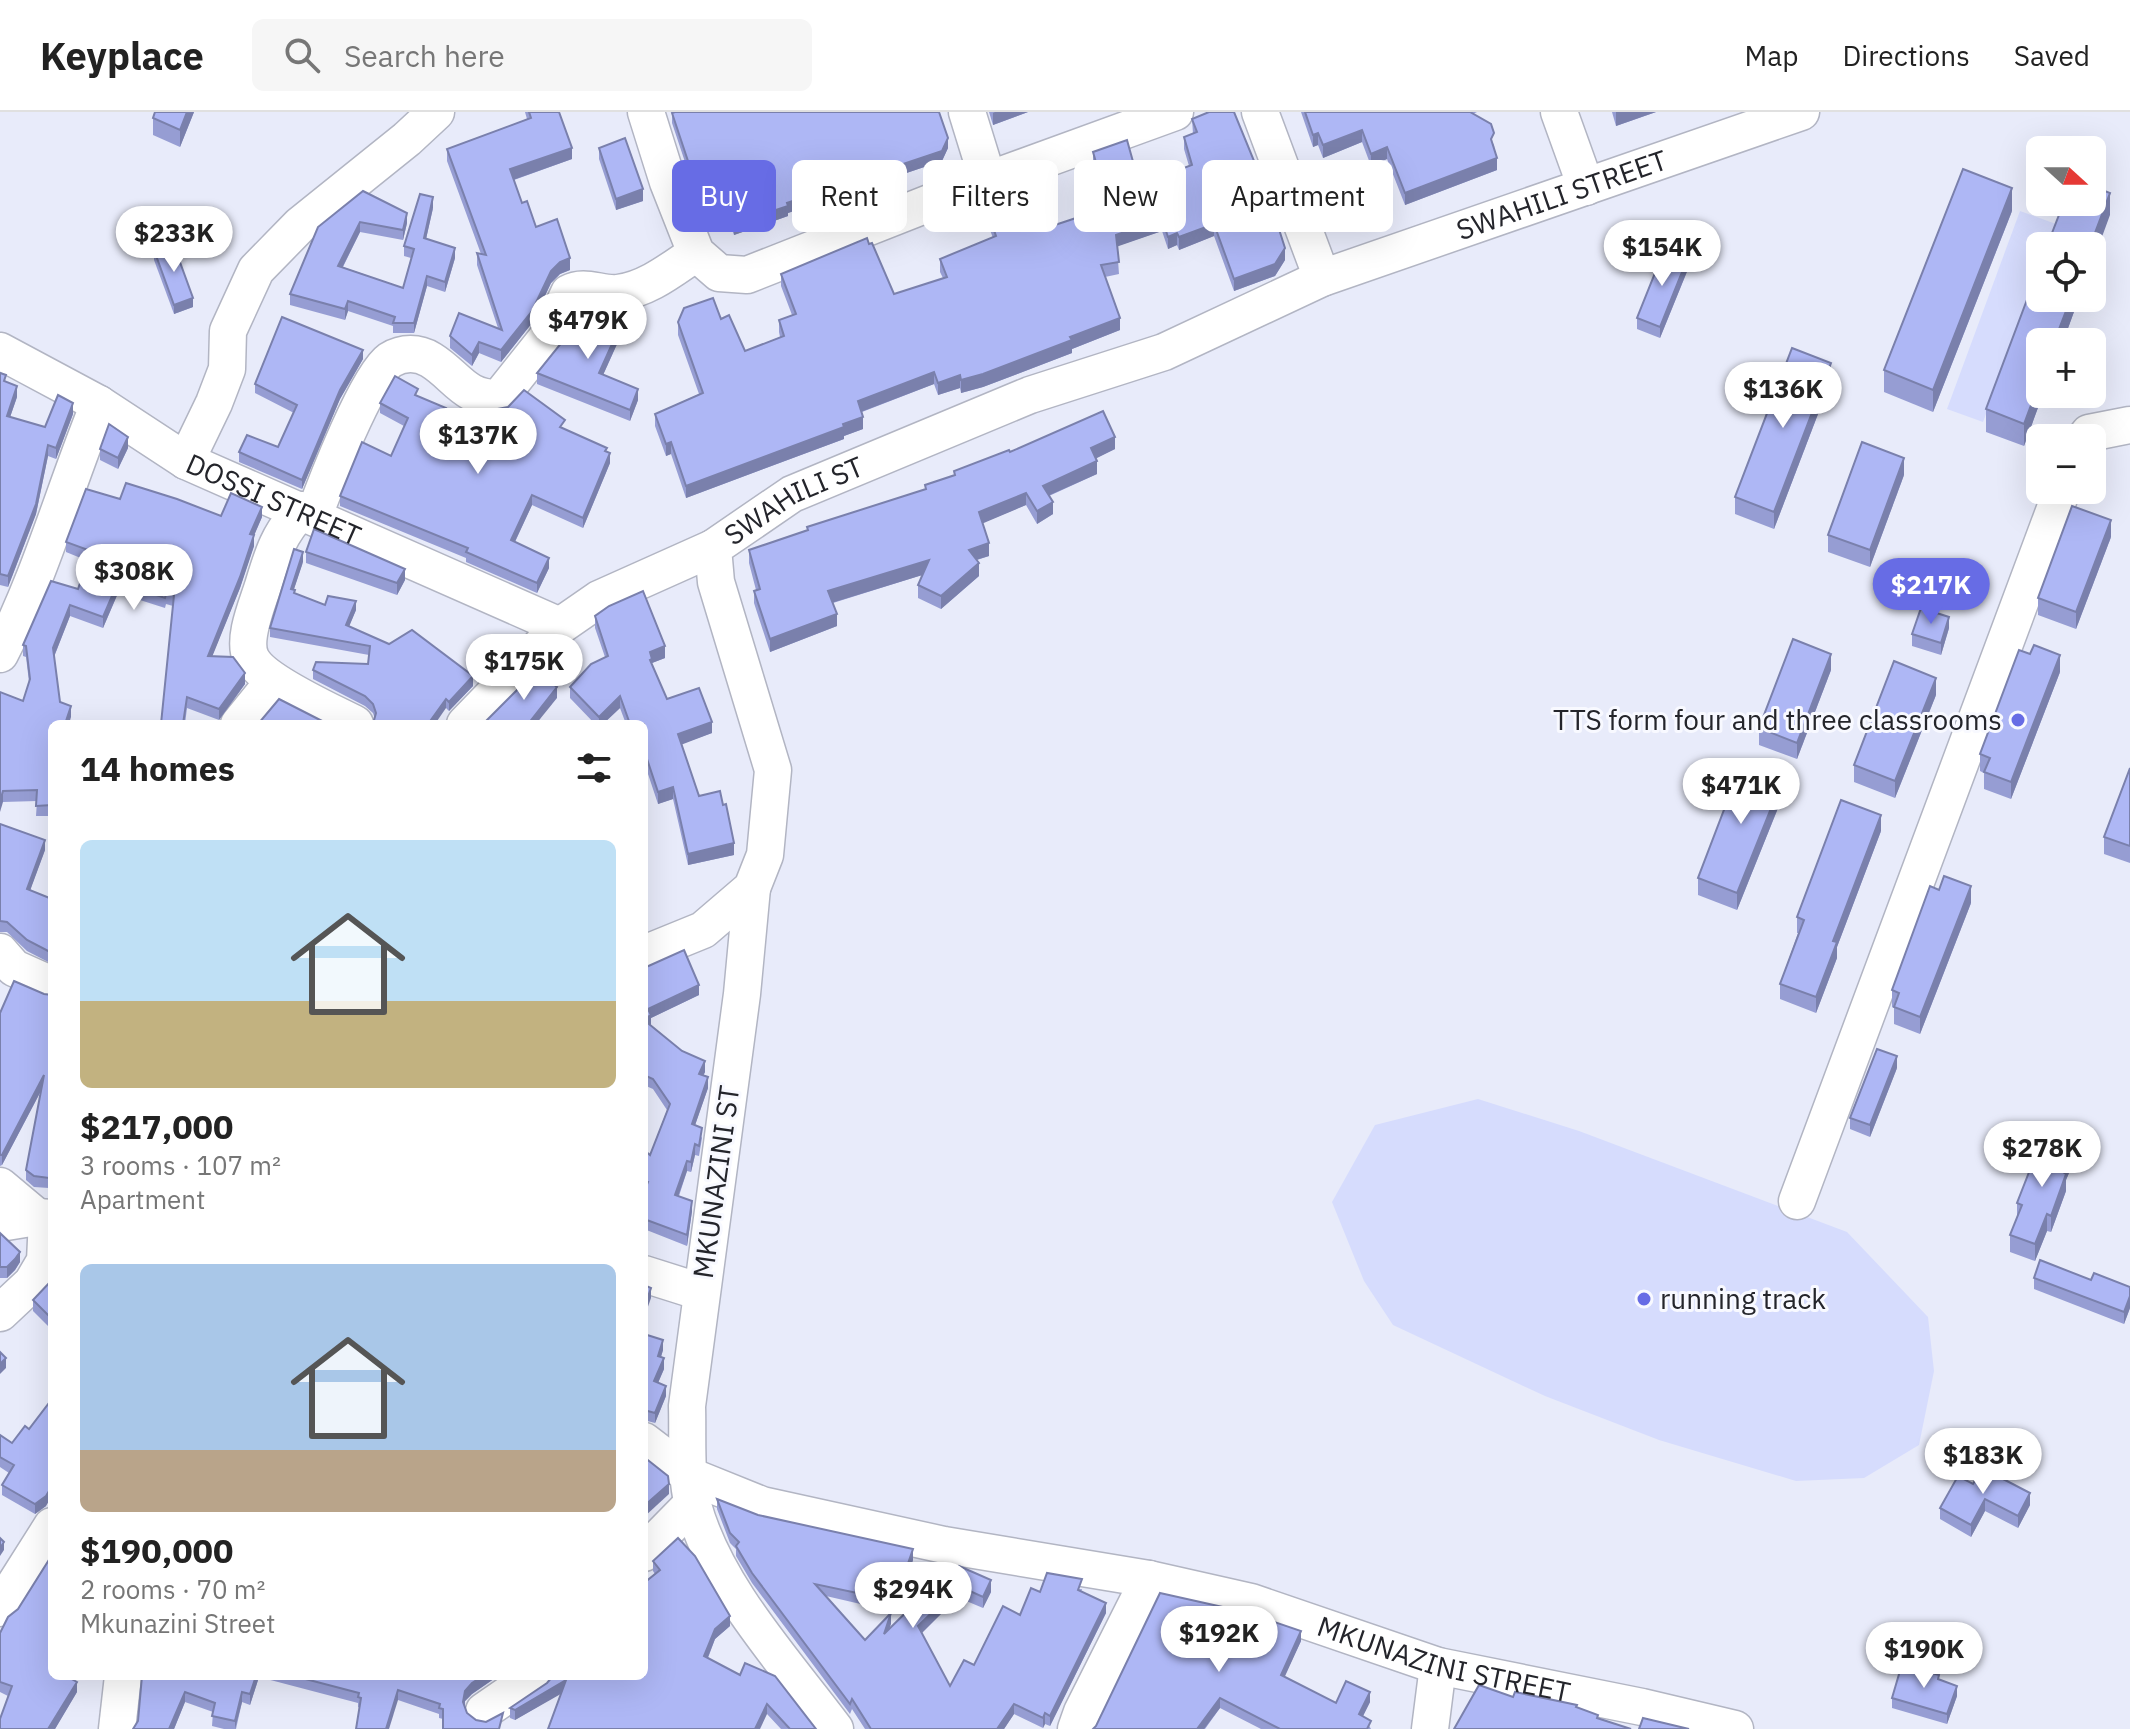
<!DOCTYPE html>
<meta charset="utf-8">
<style>
body{margin:0;font-family:"IBM Plex Sans",sans-serif;background:#f6f6f6;color:#222;height:100vh;display:flex;flex-direction:column;font-size:30px;white-space:nowrap}
*{box-sizing:border-box;margin:0}
p{font-size:26px;color:#767676}
.icon{flex:none;width:44px;height:44px;fill:none;stroke:currentColor;stroke-width:2;stroke-linecap:round;stroke-linejoin:round}
.map{position:relative;flex:1;overflow:hidden}
.side{position:absolute;left:48px;top:608px;width:600px;height:960px;display:flex;flex-direction:column;background:#fff;border-radius:12px;box-shadow:0 8px 32px #0002}
.side>*{flex:none}
.hud{position:absolute;left:672px;top:48px;width:760px;height:72px;display:flex;gap:16px}
.needle{width:52px;rotate:111deg}
.fabs{position:absolute;left:2026px;top:24px;display:grid;gap:16px}
.fabs a{display:grid;place-items:center;width:80px;height:80px;border-radius:12px;background:#fff;box-shadow:0 8px 32px #0002;font-size:40px}
.price{position:absolute;translate:-50% -68px;padding:0 18px;border-radius:28px;background:#fff;color:#222;font-size:26px;line-height:52px;filter:drop-shadow(0 2px 4px #0008)}
.price::after{content:'';position:absolute;left:50%;top:48px;width:24px;height:18px;margin-left:-12px;background:inherit;clip-path:polygon(0 0,100% 0,50% 100%)}
.price.selected{background:#676ce5;color:#fff}
ul{padding:0;list-style:none}
li{display:grid;align-content:center;gap:16px;height:424px;padding:0 32px}
li span{display:grid;place-items:center;height:248px;border-radius:12px;color:#555}
li>.icon{margin-inline-start:auto}
span .icon{width:144px;height:144px;fill:#fffc;stroke-width:1}
li b{font-size:34px}
h2{display:flex;justify-content:space-between;align-items:center;height:96px;padding:0 32px;font-size:34px}
.chip{padding:0 28px;border-radius:12px;background:#fff;box-shadow:0 8px 32px #0002;font-size:28px;line-height:72px}
.chip.selected{background:#676ce5;color:#fff}
header{display:flex;align-items:center;gap:48px;box-sizing:border-box;height:112px;padding:0 40px;background:#fff;border-bottom:2px solid #e0e0e0}
header strong{font-size:38px}
nav{display:flex;gap:44px;margin-inline-start:auto;font-size:28px}
.search{width:560px;height:72px;background:#f6f6f6;display:flex;align-items:center;gap:20px;box-sizing:border-box;padding:0 28px;border-radius:12px;color:#767676;font-size:30px}
.map>svg:first-child{display:block}
.green{fill:#d6dcfd}
.lines{fill:none;stroke-linecap:round;stroke-linejoin:round}
.minor-casing{stroke:#b2b5c3;stroke-width:39}
.minor{stroke:#fff;stroke-width:36}
.wall{fill:#969dd3}
.shaded-wall{fill:#7a80ac}
.building{fill:#aeb7f5;stroke:#7a80ac;stroke-width:2}
.poi-dot{fill:#676ce5;stroke:#f8f9ff;stroke-width:3}
.labels{text-anchor:middle;stroke-width:6;stroke-linejoin:round;paint-order:stroke}
.street-label{font-size:28px;fill:#24252b;stroke:#f8f9ff}
.poi-label{font-size:28px;fill:#24252b;stroke:#f8f9ff;text-anchor:end}
</style>
<header>
<strong>Keyplace</strong>
<div class="search"><svg class="icon" aria-label="search" viewBox="0 0 24 24"><circle cx="10" cy="10" r="6"/><path d="M15 15l6 6"/></svg>Search here</div>
<nav><a>Map</a><a>Directions</a><a>Saved</a></nav>
</header>
<div class="map">
<svg width="2130" height="1617" viewBox="0 0 2130 1617">
<rect width="100%" height="100%" fill="#e8ebfa"/>
<g class="green">
<path d="M2020,99l36,13 -8,22h-8v22l-57,154 -36,-13z"/>
<path d="M1478,987l101,32 268,101 81,85 6,54 -15,74 -55,33 -68,3 -137,-41 -114,-44 -152,-71 -29,-44 -32,-79 43,-77z"/>
</g>
<g class="lines">
<g class="minor-casing">
<g id="minor">
<path d="M646,0l22,70 28,71 23,20 28,2 241,-95 187,-68"/>
<path d="M967,0l21,68"/>
<path d="M1260,0l62,166"/>
<path d="M1559,0l27,75"/>
<path id="s1" d="M0,239l99,53 87,57 374,165"/>
<path d="M2085,326l4,-5 41,-8"/>
<path d="M186,349l28,-58 13,-34 1,-38 28,-61 44,-45 107,-86 29,-27"/>
<path d="M302,398c-23,22 -30,46 -39,76 -6,19 -21,53 -12,72 12,24 79,53 104,66"/>
<path d="M314,404c11,-31 53,-140 76,-156 13,-8 28,-8 41,0 26,16 33,39 68,38l51,-64 19,-41c16,-9 32,2 49,0 30,-4 54,-24 78,-40"/>
<path d="M0,542c41,-79 65,-167 99,-250"/>
<path d="M239,612l35,-43"/>
<path d="M465,612l95,-98 39,-27 114,-51"/>
<path d="M752,776l-10,106 -55,412c1,32 -2,68 6,99 22,82 92,157 142,224"/>
<path d="M0,840l14,16 38,17"/>
<path id="s2" d="M644,842l59,-24 49,-42 13,-33 8,-85 -57,-188 -3,-34 79,-54 238,-99 134,-43 158,-74 479,-166"/>
<path d="M0,1074l37,31"/>
<path d="M1797,1089l265,-711"/>
<path d="M0,1111l37,-6 15,1"/>
<path d="M644,1162l57,18"/>
<path d="M0,1201l32,-30 13,-22 2,-42"/>
<path id="s3" d="M644,1329l46,35 72,29 182,40 205,34 102,23 187,64 204,41 93,22"/>
<path d="M644,1441l49,-50"/>
<path d="M0,1496l52,-82"/>
<path d="M484,1599l51,-35"/>
<path d="M117,1617l6,-53"/>
<path d="M1076,1617l6,-17 67,-133"/>
<path d="M1430,1617l8,-63"/>
</g>
</g>
<use href="#minor" class="minor"/>
</g>
<g class="wall">
<path d="M194,0l-14,35 -27,-12v-17z"/>
<path d="M525,0h34l13,47 -58,21 8,23 14,24 34,43 -10,4 -9,9 -19,40 -31,39 -22,-9 -7,13 -22,-18v-12l48,-8 -21,-63v-12l4,1 -34,-93v-12l80,-30z"/>
<path d="M989,0h39l-35,13z"/>
<path d="M1301,0h176l-4,2 21,31 3,25 -92,35 -18,-46 -16,7 -9,-24 -39,16 -5,-13 -5,2z"/>
<path d="M1612,0h44l-40,14z"/>
<path d="M672,1l276,35 -6,13 -154,52v3l-54,19 -19,-49 -20,6 -23,-69z"/>
<path d="M1192,7l87,111 6,30 -10,16 -41,15 -20,-55 -35,14 -2,-5 -9,4 -6,-18 -45,15 2,28 -14,3 15,53 -48,19v4l-89,34 -22,6 -1,-5 -22,7 -4,-11 -72,28 1,17 -19,7v3l-158,59 -15,-44 -5,2 -11,-30v-12l44,-20 -21,-59v-13l43,-3 24,32 35,-14 -1,-5v-12l13,-5 -11,-29v-12l113,20 49,-16 -3,-6v-13l53,-21 -9,-24v-12l25,-8v-4l37,38 60,-20 -13,-44v-12l44,24 20,2 32,-12 -5,-17v-12l9,-3z"/>
<path d="M599,36l44,53 -27,9 -17,-51z"/>
<path d="M363,79l44,32 -4,17 -43,-8 -17,35 60,21 8,-30 -7,-2v-10l29,-38 -7,31 29,19 -10,34 -18,-6 -13,47h-21v-7l-45,-15 -3,9 -55,-15v-11z"/>
<path d="M2012,99l-79,201 -49,-20v-22z"/>
<path d="M154,138l39,57 -19,7 -20,-54z"/>
<path d="M2040,153v33h39l-16,44h-23v52h3l-19,52 -38,-14v-23z"/>
<path d="M1688,157l-28,69 -23,-9v-11z"/>
<path d="M599,201l-4,10 22,21 -14,31 35,25 -8,21 -93,-37v-11z"/>
<path d="M363,247l-23,40 -38,90 -63,-27v-10l39,-5 16,-34 -39,-20v-9z"/>
<path d="M0,261l17,24 -7,20 35,10 28,-13 -17,45 -8,-3 -12,58 -28,73 -8,-2z"/>
<path d="M1831,268l-57,149 -39,-15v-17z"/>
<path d="M418,284l28,22 -9,21 33,13 95,-23 42,23 3,11 -27,65 -51,-23 -17,37 34,26 -12,25 -71,-31v-4l-126,-52v-10l51,-40 13,-30 -24,-13v-10z"/>
<path d="M128,336l-10,21 -18,-9v-11z"/>
<path d="M1115,337l-19,9 1,16 -48,22 4,18 -16,10 -11,-19 -44,18 7,33 -12,4 2,16 -38,33 -23,-11v-13l4,-10 -89,28 4,23 -67,26 -16,-49v-12l2,-1 -7,-27v-13l58,-20v-3l118,-37v-5l29,-9v-5l56,-19z"/>
<path d="M1904,363l-34,92 -42,-15v-17z"/>
<path d="M120,387l101,17 41,1 -8,18v11l-14,42 -28,68 33,28 -26,36 -32,-12 -2,16h-24l12,-118 -7,-2 -1,4 -47,-15 -15,35 -33,-12 -16,41 6,45 11,15 -19,7v92h-16l1,-15 -34,1 -3,-110 23,9 6,-19 -3,-25 -3,-1v-11l55,-56 10,-28 -22,-9v-10z"/>
<path d="M2111,425l-35,92 -38,-14v-17z"/>
<path d="M306,440l99,28 -8,15 -91,-32z"/>
<path d="M303,450l-9,27 1,5 30,11 31,5 -7,16 124,60 -24,25 -3,-3 -71,11 -2,-6 -8,-7 -52,-27v-9l55,-6 1,-9 -99,-18v-9z"/>
<path d="M595,504l70,42 -13,5v3l15,33 45,34 -31,11 18,52 35,59 -46,10 -15,-66 -15,5 -14,-42v-38h-18l-6,-16 -17,16h-8l-25,-26v-11l35,-30 -10,-29z"/>
<path d="M1949,516l-8,27 -29,-9v-12z"/>
<path d="M1831,558l-34,89 -38,-14v-17z"/>
<path d="M2060,560l-49,127 -27,-10v-16l-4,-2v-17z"/>
<path d="M1936,583l-41,103 -41,-16v-17z"/>
<path d="M2130,656v95l-26,-9v-17z"/>
<path d="M1784,681l-47,117 -39,-15v-17z"/>
<path d="M0,712l45,26 -15,40 22,9v65l-25,-13 -20,-19h-7z"/>
<path d="M1881,719l-44,116v11l-21,55 -36,-14v-15l18,-51h-1v-16z"/>
<path d="M1971,791l-51,131 -26,-10v-16l-2,-1v-17z"/>
<path d="M644,856l55,27 -48,23v7l54,47 -2,4 5,12 -13,37 7,13 -3,18 -4,-1 -4,17 -4,-1 -8,25 13,15 -5,35 -43,-17v-79l6,5 17,-45 -14,-21 -7,-3 -2,-3z"/>
<path d="M44,882l8,1v187l-3,6 -15,-1 -8,-7v-10l15,-79 -39,74 -2,1v-153z"/>
<path d="M1897,956l-27,69 -20,-8v-11z"/>
<path d="M2074,1049l-8,19v11l-15,41 -4,-1 -12,30 -25,-9v-17l7,-18v-14l21,-39z"/>
<path d="M0,1121l20,29 -5,8 -8,8h-7z"/>
<path d="M2034,1166l57,2 39,7v21l-6,16 -90,-35z"/>
<path d="M51,1169l-1,47 -17,-17v-11z"/>
<path d="M644,1222l19,16 -2,7 3,12 -6,14 8,13 -11,27 -11,-3z"/>
<path d="M0,1323l46,71 -11,8 -33,-19v-10l7,-12 -9,-6z"/>
<path d="M1973,1372l57,21 -12,23 -33,-17 -14,26 -31,-18v-11z"/>
<path d="M717,1387l41,16 155,45 -18,52 -69,-16 39,44 26,-16 -2,4 63,-36v-9l39,9 -8,16 -31,-13v8l-31,30 29,53 24,-21 66,-73 42,-3 -1,3 25,21 -56,113 -5,-2 -2,4 -29,-14 -10,15h-139l-13,-20 -2,5 -98,-131 -16,-27v-7l-6,-6 -13,-34z"/>
<path d="M653,1449l77,65 -15,13 -7,19 108,71h-35l-14,-15 -206,-21 -46,27 -5,-2v-10l37,-25 108,-109 -2,-3z"/>
<path d="M0,1521l52,43h24l-2,4 3,12 -22,37h-55l8,-33 -8,-4z"/>
<path d="M1301,1529l-17,36 52,26 34,-1 -7,14 8,13h-110l-41,-21 -15,21h-112z"/>
<path d="M142,1564h356l-26,18 -7,7v5l2,7 9,7 27,4 -60,-5 -4,-1v-4l-41,-14 -38,8 -2,-1v-4l-99,-26 -9,28 -8,-3 -6,27h-12l-12,-3 1,-14 -28,-10 -11,27h-41l5,-8z"/>
<path d="M1939,1568l18,16 -10,28 -55,-16v-10z"/>
</g>
<g class="shaded-wall">
<path d="M187,0h7l-14,35v-17z"/>
<path d="M995,0h33l-35,13v-12z"/>
<path d="M1616,0h40l-40,14z"/>
<path d="M1362,18v12l-39,16v-13z"/>
<path d="M1318,21v12l-5,2v-12z"/>
<path d="M948,26v10l-6,13 -154,52v3l-54,19v-11z"/>
<path d="M1387,35v12l-16,7v-12z"/>
<path d="M572,36v11l-62,22v-12z"/>
<path d="M1497,46v12l-92,35v-12z"/>
<path d="M715,63v11l-20,6v-10z"/>
<path d="M2012,76v23l-79,201v-22z"/>
<path d="M643,77v12l-27,9v-11z"/>
<path d="M2110,81v22l-18,49v-18h-2z"/>
<path d="M433,85v11l-9,40v-10z"/>
<path d="M407,101v10l-4,17v-10z"/>
<path d="M1162,107v12l-46,16v-12z"/>
<path d="M360,110v10l-22,44v-10z"/>
<path d="M1214,112v12l-35,14v-13z"/>
<path d="M1177,121v12l-9,4v-12z"/>
<path d="M455,136v10l-10,34v-10z"/>
<path d="M1285,136v12l-10,16 -41,15v-12z"/>
<path d="M1688,145v12l-28,69v-11z"/>
<path d="M570,146v12l-10,4 -9,9 -19,40 -31,39v-12l50,-79 9,-9z"/>
<path d="M427,164v10l-13,47v-10z"/>
<path d="M193,186v9l-19,7v-9z"/>
<path d="M2071,186h8l-16,44h-9z"/>
<path d="M348,189v10l-3,9v-11z"/>
<path d="M599,190v11l-8,19v-11z"/>
<path d="M1120,206v12l-48,19v4l-89,34 -22,6v-13z"/>
<path d="M617,221v11l-18,40v-11z"/>
<path d="M479,230v11l-7,13v-11z"/>
<path d="M363,238v9l-23,40 -38,90v-9l38,-90z"/>
<path d="M1831,251v17l-57,149v-17z"/>
<path d="M934,260v12l-76,29v-12z"/>
<path d="M960,263v13l-22,7v-12z"/>
<path d="M2040,269v13h3l-19,52v-22z"/>
<path d="M17,274v11l-10,29v-10z"/>
<path d="M638,277v11l-8,21v-11z"/>
<path d="M73,291v11l-17,45v-11z"/>
<path d="M446,296v10l-13,30v-10z"/>
<path d="M863,305v12l-19,7v3l-158,59v-12z"/>
<path d="M128,325v11l-10,21v-11z"/>
<path d="M1115,325v12l-24,12v-13z"/>
<path d="M671,330v12l-5,2v-12z"/>
<path d="M48,333v11l-12,58 -28,73v-11z"/>
<path d="M610,341v10l-27,65v-10z"/>
<path d="M1904,346v17l-34,92v-17z"/>
<path d="M1097,349v13l-54,24v-12z"/>
<path d="M1026,381v12l-47,20v-13z"/>
<path d="M532,383v10l-21,45v-10z"/>
<path d="M1053,390v12l-16,10v-13z"/>
<path d="M262,395v10l-12,28v-11z"/>
<path d="M2111,408v17l-35,92v-17z"/>
<path d="M254,423v11l-14,42 -32,79v-11z"/>
<path d="M989,431v13l-20,6v-12z"/>
<path d="M303,440v10l-12,36v-9z"/>
<path d="M549,446v10l-12,25v-10z"/>
<path d="M929,448v13l-101,31v-13z"/>
<path d="M979,451v13l-38,33v-13z"/>
<path d="M405,457v11l-8,15v-12z"/>
<path d="M118,470v11l-15,35v-11z"/>
<path d="M356,489v9l-10,24v-9z"/>
<path d="M70,493v11l-17,43v-11z"/>
<path d="M837,502v12l-67,26v-13z"/>
<path d="M1949,505v11l-8,27v-12z"/>
<path d="M665,534v12l-13,5v8l-2,1v-20z"/>
<path d="M1831,542v16l-34,89v-16z"/>
<path d="M2060,543v17l-49,127v-17z"/>
<path d="M245,561v11l-26,36v-11z"/>
<path d="M473,564v10l-24,25v-9z"/>
<path d="M1936,566v17l-41,103v-17z"/>
<path d="M557,575v11l-21,26h-8z"/>
<path d="M620,584v12l-17,16h-4v-7z"/>
<path d="M446,587v9l-11,16h-7z"/>
<path d="M71,594v11l-2,7h-4z"/>
<path d="M712,610v11l-34,13v-12z"/>
<path d="M1784,664v17l-47,117v-17z"/>
<path d="M673,675v12l-15,5v-12z"/>
<path d="M3,679v11l-3,10v-11z"/>
<path d="M1881,703v16l-44,116v11l-21,55v-16l17,-56z"/>
<path d="M45,728v10l-18,49v-10z"/>
<path d="M734,731v12l-46,10v-11z"/>
<path d="M1971,774v17l-51,131v-17z"/>
<path d="M699,873v10l-48,23v7l-7,4v-10l4,-10z"/>
<path d="M1897,944v12l-27,69v-12z"/>
<path d="M705,949v11l-6,12v-10z"/>
<path d="M44,963v10l-42,80v-10z"/>
<path d="M708,965v11l-16,46v-10z"/>
<path d="M695,1032v11l-4,17v-10z"/>
<path d="M2074,1032v17l-8,19v11l-15,41v-16l12,-44z"/>
<path d="M687,1049v10l-12,34v-10z"/>
<path d="M52,1059v11l-3,6v-10z"/>
<path d="M692,1089v10l-5,35v-11z"/>
<path d="M2047,1102v17l-12,30v-17z"/>
<path d="M20,1140v10l-5,8 -8,8v-11z"/>
<path d="M651,1176v10l-7,20v-10z"/>
<path d="M2130,1184v12l-6,16v-12z"/>
<path d="M52,1202v12l-2,2v-11z"/>
<path d="M647,1203v10l-3,9v-11z"/>
<path d="M663,1228v10l-5,16v-10z"/>
<path d="M6,1246v10l-6,6v-10z"/>
<path d="M664,1246v11l-10,23v-11z"/>
<path d="M666,1274v10l-11,27v-10z"/>
<path d="M669,1372v10l-25,23v-11z"/>
<path d="M52,1374v10l-6,10 -11,8v-10z"/>
<path d="M2030,1381v12l-12,23v-12z"/>
<path d="M1985,1387v12l-14,26v-12z"/>
<path d="M4,1430v8l-4,6v-8z"/>
<path d="M913,1437v11l-18,52v-11z"/>
<path d="M991,1468v12l-8,16v-11z"/>
<path d="M952,1481v10l-34,34v-11z"/>
<path d="M1106,1491v10l-56,113v-10z"/>
<path d="M891,1501v11l-7,20v-10z"/>
<path d="M730,1504v10l-15,13 -11,28v-11l11,-27z"/>
<path d="M1301,1519v10l-20,44v-10z"/>
<path d="M256,1564h3v1l-9,28v-11z"/>
<path d="M483,1564h15l-26,18 -7,7 -2,11v-10l2,-11 7,-8z"/>
<path d="M566,1568v11l-51,29v-10z"/>
<path d="M77,1570v10l-22,37h-7z"/>
<path d="M1957,1574v10l-10,28v-10z"/>
<path d="M398,1578v10l-9,29h-3z"/>
<path d="M185,1580v10l-11,27h-5z"/>
<path d="M242,1580v10l-7,27v-8z"/>
<path d="M1370,1580v10l-11,22v-10z"/>
<path d="M1220,1586v10l-16,21h-7z"/>
<path d="M767,1592v10l-7,15h-5z"/>
<path d="M1014,1592v10l-10,15h-7z"/>
<path d="M1045,1601v11l-2,4v-10z"/>
</g>
<g class="building">
<path d="M155,0h32l-7,18 -27,-12z"/>
<path d="M529,0h30l13,36 -62,21 12,34 5,-2 9,26 21,-8 13,39 -10,4 -9,9 -19,40 -31,39 -22,-8 -7,13 -22,-19 9,-23 43,17 -25,-77 9,2 -39,-106 84,-31z"/>
<path d="M675,0h264l9,26 -6,13 -155,52 1,3 -54,18 -19,-49 -20,7 -23,-69z"/>
<path d="M1209,0h25l45,110 -2,1 8,25 -10,16 -41,15 -20,-55 -35,13 -2,-4 -9,4 -6,-18 -46,16 3,27 -18,3 19,53 -50,19 2,3 -89,34 -22,6 -1,-5 -22,8 -4,-11 -76,29 5,16 -20,7 1,3 -158,59 -15,-44 -5,2 -11,-30 48,-21 -25,-71 6,-14 29,-10 8,21 8,-4 16,36 39,-15 -5,-16 17,-6 -15,-40 86,-36 2,6 3,-1 22,51 53,-17 -7,-18 56,-23 -12,-34 26,-9 -1,-3 18,-8 19,46 63,-21 -16,-55 34,-12 10,36 17,-6 3,8 35,-13 -8,-28 13,-5 -5,-13z"/>
<path d="M1305,0h165l21,12 3,9 -3,6 6,19 -92,35 -18,-46 -16,7 -9,-24 -39,15 -5,-12 -5,2z"/>
<path d="M625,26l18,51 -27,10 -17,-51z"/>
<path d="M1963,57l49,19 -79,202 -49,-20z"/>
<path d="M2092,74l18,7 -20,53h-43l17,-44h28z"/>
<path d="M363,79l44,22 -4,17 -43,-8 -22,44 65,22 11,-39 -10,-3 16,-52 13,3 -9,41 31,10 -10,34 -18,-6 -13,47h-21l2,-6 -47,-16 -3,8 -55,-15 28,-67z"/>
<path d="M173,131l20,55 -19,7 -20,-55z"/>
<path d="M1665,136l23,9 -28,70 -23,-9z"/>
<path d="M2040,153v33h31l-17,44h-14v39l-16,43 -38,-15z"/>
<path d="M586,188l13,2 -8,19 26,12 -18,40 39,16 -8,21 -93,-37 30,-37z"/>
<path d="M282,205l81,33 -23,40 -38,90 -63,-28 8,-17 31,12 19,-42 -42,-21z"/>
<path d="M1792,236l39,15 -57,149 -39,-15z"/>
<path d="M0,261l6,2 -2,6 13,5 -10,30 38,11 13,-32 15,8 -17,45 -8,-3 -12,59 -28,72 -8,-2z"/>
<path d="M395,264l23,13 -3,6 31,13 -13,30 37,14 28,-43 10,-2 16,-17 41,30 -5,7 47,21 -2,3 5,2 -27,65 -51,-23 -21,45 38,18 -12,25 -71,-31 2,-4 -128,-52 22,-54 29,14 17,-38 -28,-15z"/>
<path d="M1103,299l12,26 -24,11 6,13 -54,25 10,16 -16,9 -11,-18 -47,19 10,31 -20,7 10,13 -38,33 -23,-11 11,-25 -101,31 9,23 -67,25 -16,-48 6,-2 -11,-39 59,-20 -1,-3 119,-38 -1,-4 30,-10 -1,-4 55,-21 1,2z"/>
<path d="M109,312l19,13 -10,21 -18,-9z"/>
<path d="M1862,330l42,16 -34,92 -42,-15z"/>
<path d="M126,371l51,16 44,17 10,-23 31,14 -12,27 4,1 -14,42 -32,79 25,1 12,16 -26,36 -32,-12 -4,27h-22l13,-129 -8,-1 -1,4 -47,-16 -15,35 -33,-12 -17,43 7,54 11,4 -6,18h-13v81l-16,1 1,-16 -34,1 -3,10v-109l23,9 7,-22 -4,-33 -3,-1 28,-64 27,8 13,-38 -25,-9 20,-53 34,10z"/>
<path d="M2072,394l39,14 -35,92 -38,-14z"/>
<path d="M314,417l91,40 -8,14 -91,-31z"/>
<path d="M294,437l9,3 -12,37 4,1 -1,3 31,12 3,-9 28,5 -10,24 43,19 23,-14 61,46 -24,26 -3,-3 -18,25h-55l3,-11 -3,-9 -8,-8 -52,-26 3,-8 52,2 2,-18 -100,-18z"/>
<path d="M643,479l22,55 -15,6 2,7 -2,1 17,39 32,-11 13,34 -34,12 21,62 21,-5 3,14 3,-1 8,39 -46,11 -15,-67 -15,5 -14,-42v-26h-14l-10,-28 -21,21 -29,-30 21,-23 17,-8 -13,-40 14,-10z"/>
<path d="M1921,496l28,9 -8,26 -29,-9z"/>
<path d="M1793,527l38,15 -34,89 -38,-15z"/>
<path d="M2034,533l26,10 -49,127 -27,-10 6,-14 -10,-4 39,-104 11,4z"/>
<path d="M1894,549l42,17 -41,103 -41,-16z"/>
<path d="M536,559l21,16 -29,37h-45z"/>
<path d="M279,587l49,25h-70z"/>
<path d="M1743,648l41,16 -47,117 -39,-15z"/>
<path d="M2130,656v78l-26,-9z"/>
<path d="M1841,688l40,15 -48,126 4,1 -21,55 -36,-13 24,-64 -7,-3z"/>
<path d="M0,712l45,16 -18,49 25,10v54l-25,-13 -20,-18 -7,-1z"/>
<path d="M1944,764l27,10 -51,131 -26,-10 5,-14 -7,-3 38,-104 9,4z"/>
<path d="M684,838l15,35 -51,24 3,6 -7,4v-51z"/>
<path d="M14,869l30,13 8,1v176l-3,7 -15,-2 -8,-6 18,-95 -42,80h-2v-142z"/>
<path d="M644,908l38,31 23,10 -6,13 9,3 -16,47 10,4 -3,18 -4,-2 -4,18 -4,-1 -12,34 17,6 -5,34 -43,-16v-27l4,-10 -4,-1v-31l6,5 20,-51 -17,-25 -7,-3 -2,-3z"/>
<path d="M1877,937l20,7 -27,69 -20,-7z"/>
<path d="M2049,1023l25,9 -11,28 3,2 -15,42 -4,-2 -12,30 -25,-9 12,-30 -5,-2 16,-41 5,2z"/>
<path d="M0,1121l20,19 -5,7 -8,8h-7z"/>
<path d="M2040,1148l51,20 3,-7 36,14v9l-6,16 -90,-34z"/>
<path d="M51,1169l1,2v31l-2,3 -17,-17z"/>
<path d="M644,1173l7,3 -7,20z"/>
<path d="M644,1222l19,6 -5,16 6,2 -10,23 12,5 -11,27 -11,-3z"/>
<path d="M0,1240l6,6 -6,6z"/>
<path d="M52,1287v87l-6,10 -11,8 -33,-19 12,-20 -14,-8v-22l12,8 13,-17 4,3z"/>
<path d="M644,1345l24,19 1,8 -25,22z"/>
<path d="M1982,1356l48,25 -12,23 -33,-17 -14,26 -31,-17 18,-32 15,8z"/>
<path d="M717,1387l41,16 155,34 -18,52 -80,-17 50,56 26,-27 -7,21 55,-54 13,13 -34,33 32,60 14,-26 10,5 29,-59 17,9 11,-27 9,4 7,-19 35,6 -4,11 28,13 -56,113 -5,-3 -2,5 -29,-14 -17,25h-126l-19,-30 -2,5 -98,-131 -16,-27 3,-4 -9,-9z"/>
<path d="M0,1426l4,4 -4,6z"/>
<path d="M678,1426l17,18 35,60 -15,13 -11,27 36,19 5,-12 30,13 41,53h-26l-23,-25 -12,25h-207l18,-49 -51,30 -5,-2 37,-25 6,-7h91v-93l16,-13 -7,-9z"/>
<path d="M52,1443v121h19l-1,2 7,4 -29,47h-48v-10l12,-33 -12,-4v-49l8,-16 10,-8z"/>
<path d="M959,1454l32,14 -8,17 -31,-14z"/>
<path d="M1160,1481l85,19 56,19 -20,44 55,28 10,-22 24,11 -11,22 12,7 -4,8h-87l-60,-31 -23,31h-104l3,-3z"/>
<path d="M1902,1552l37,11 -1,4 19,7 -10,28 -55,-16z"/>
<path d="M142,1564h114l-6,18 -8,-2 -7,29 -23,-5 3,-13 -30,-11 -16,37h-36l5,-8z"/>
<path d="M294,1564h189l-11,7 -7,8 -2,11 4,11 9,7 10,2 17,-9 -4,16h-56v-20l-4,-1 1,-4 -42,-14 -12,39h-30l5,-31 -3,-1 1,-4z"/>
<path d="M1479,1573l34,12 2,-5 62,13 -1,2 22,8 -1,3 34,11h-177z"/>
<path d="M1643,1606l46,11h-50z"/>
</g>
<g class="poi-dot">
<circle cx="2018" cy="608" r="8"/>
<circle cx="1644" cy="1187" r="8"/>
</g>
<g class="labels">
<g class="street-label">
<text dy="10" stroke="none"><textPath href="#s2" startOffset="1402">SWAHILI STREET</textPath></text>
<text dy="10" stroke="none"><textPath href="#s1" startOffset="312">DOSSI STREET</textPath></text>
<text dy="10" stroke="none"><textPath href="#s2" startOffset="574">SWAHILI ST</textPath></text>
<text transform="translate(716 1070) rotate(-82)" y="10">MKUNAZINI ST</text>
<text dy="10" stroke="none"><textPath href="#s3" startOffset="836">MKUNAZINI STREET</textPath></text>
</g>
<g class="poi-label">
<text x="2002" y="618">TTS form four and three classrooms</text>
<text x="1660" y="1197" text-anchor="start">running track</text>
</g>
</g>
</svg>
<div class="fabs">
<a><svg class="needle" viewBox="-14 -14 28 28"><path d="M0-13l5 13h-10z" fill="#e53935"/><path d="M0 13l5-13h-10z" fill="#767676"/></svg></a>
<a><svg class="icon" aria-label="locate" viewBox="0 0 24 24"><circle cx="12" cy="12" r="6"/><path d="M12 2v4M12 18v4M2 12h4M18 12h4"/></svg></a>
<a>+</a>
<a>−</a>
</div>
<b class="price" style="left:174px;top:162px">$233K</b>
<b class="price" style="left:1662px;top:176px">$154K</b>
<b class="price" style="left:588px;top:249px">$479K</b>
<b class="price" style="left:1783px;top:318px">$136K</b>
<b class="price" style="left:478px;top:364px">$137K</b>
<b class="price" style="left:134px;top:500px">$308K</b>
<b class="price selected" style="left:1931px;top:514px">$217K</b>
<b class="price" style="left:524px;top:590px">$175K</b>
<b class="price" style="left:1741px;top:714px">$471K</b>
<b class="price" style="left:2042px;top:1077px">$278K</b>
<b class="price" style="left:1983px;top:1384px">$183K</b>
<b class="price" style="left:913px;top:1518px">$294K</b>
<b class="price" style="left:1219px;top:1562px">$192K</b>
<b class="price" style="left:1924px;top:1578px">$190K</b>
<div class="hud">
<a class="chip selected">Buy</a>
<a class="chip">Rent</a>
<a class="chip">Filters</a>
<a class="chip">New</a>
<a class="chip">Apartment</a>
</div>
<section class="side">
<h2>14 homes<svg class="icon" aria-label="filters" viewBox="0 0 24 24"><path d="M4 7h16M4 17h16"/><circle cx="9" cy="7" r="2"/><circle cx="15" cy="17" r="2"/></svg></h2>
<ul>
<li><span style="background:linear-gradient(#bfe0f5 65%,#c2b280 0)"><svg class="icon" aria-label="home" viewBox="0 0 24 24"><path d="M3 11l9-7 9 7M6 9v11h12V9"/></svg></span><div><b>$217,000</b><p>3 rooms · 107 m²</p><p>Apartment</p></div></li>
<li><span style="background:linear-gradient(#a9c7e8 75%,#b9a48a 0)"><svg class="icon" aria-label="home" viewBox="0 0 24 24"><path d="M3 11l9-7 9 7M6 9v11h12V9"/></svg></span><div><b>$190,000</b><p>2 rooms · 70 m²</p><p>Mkunazini Street</p></div></li>
</ul>
</section>
</div>
